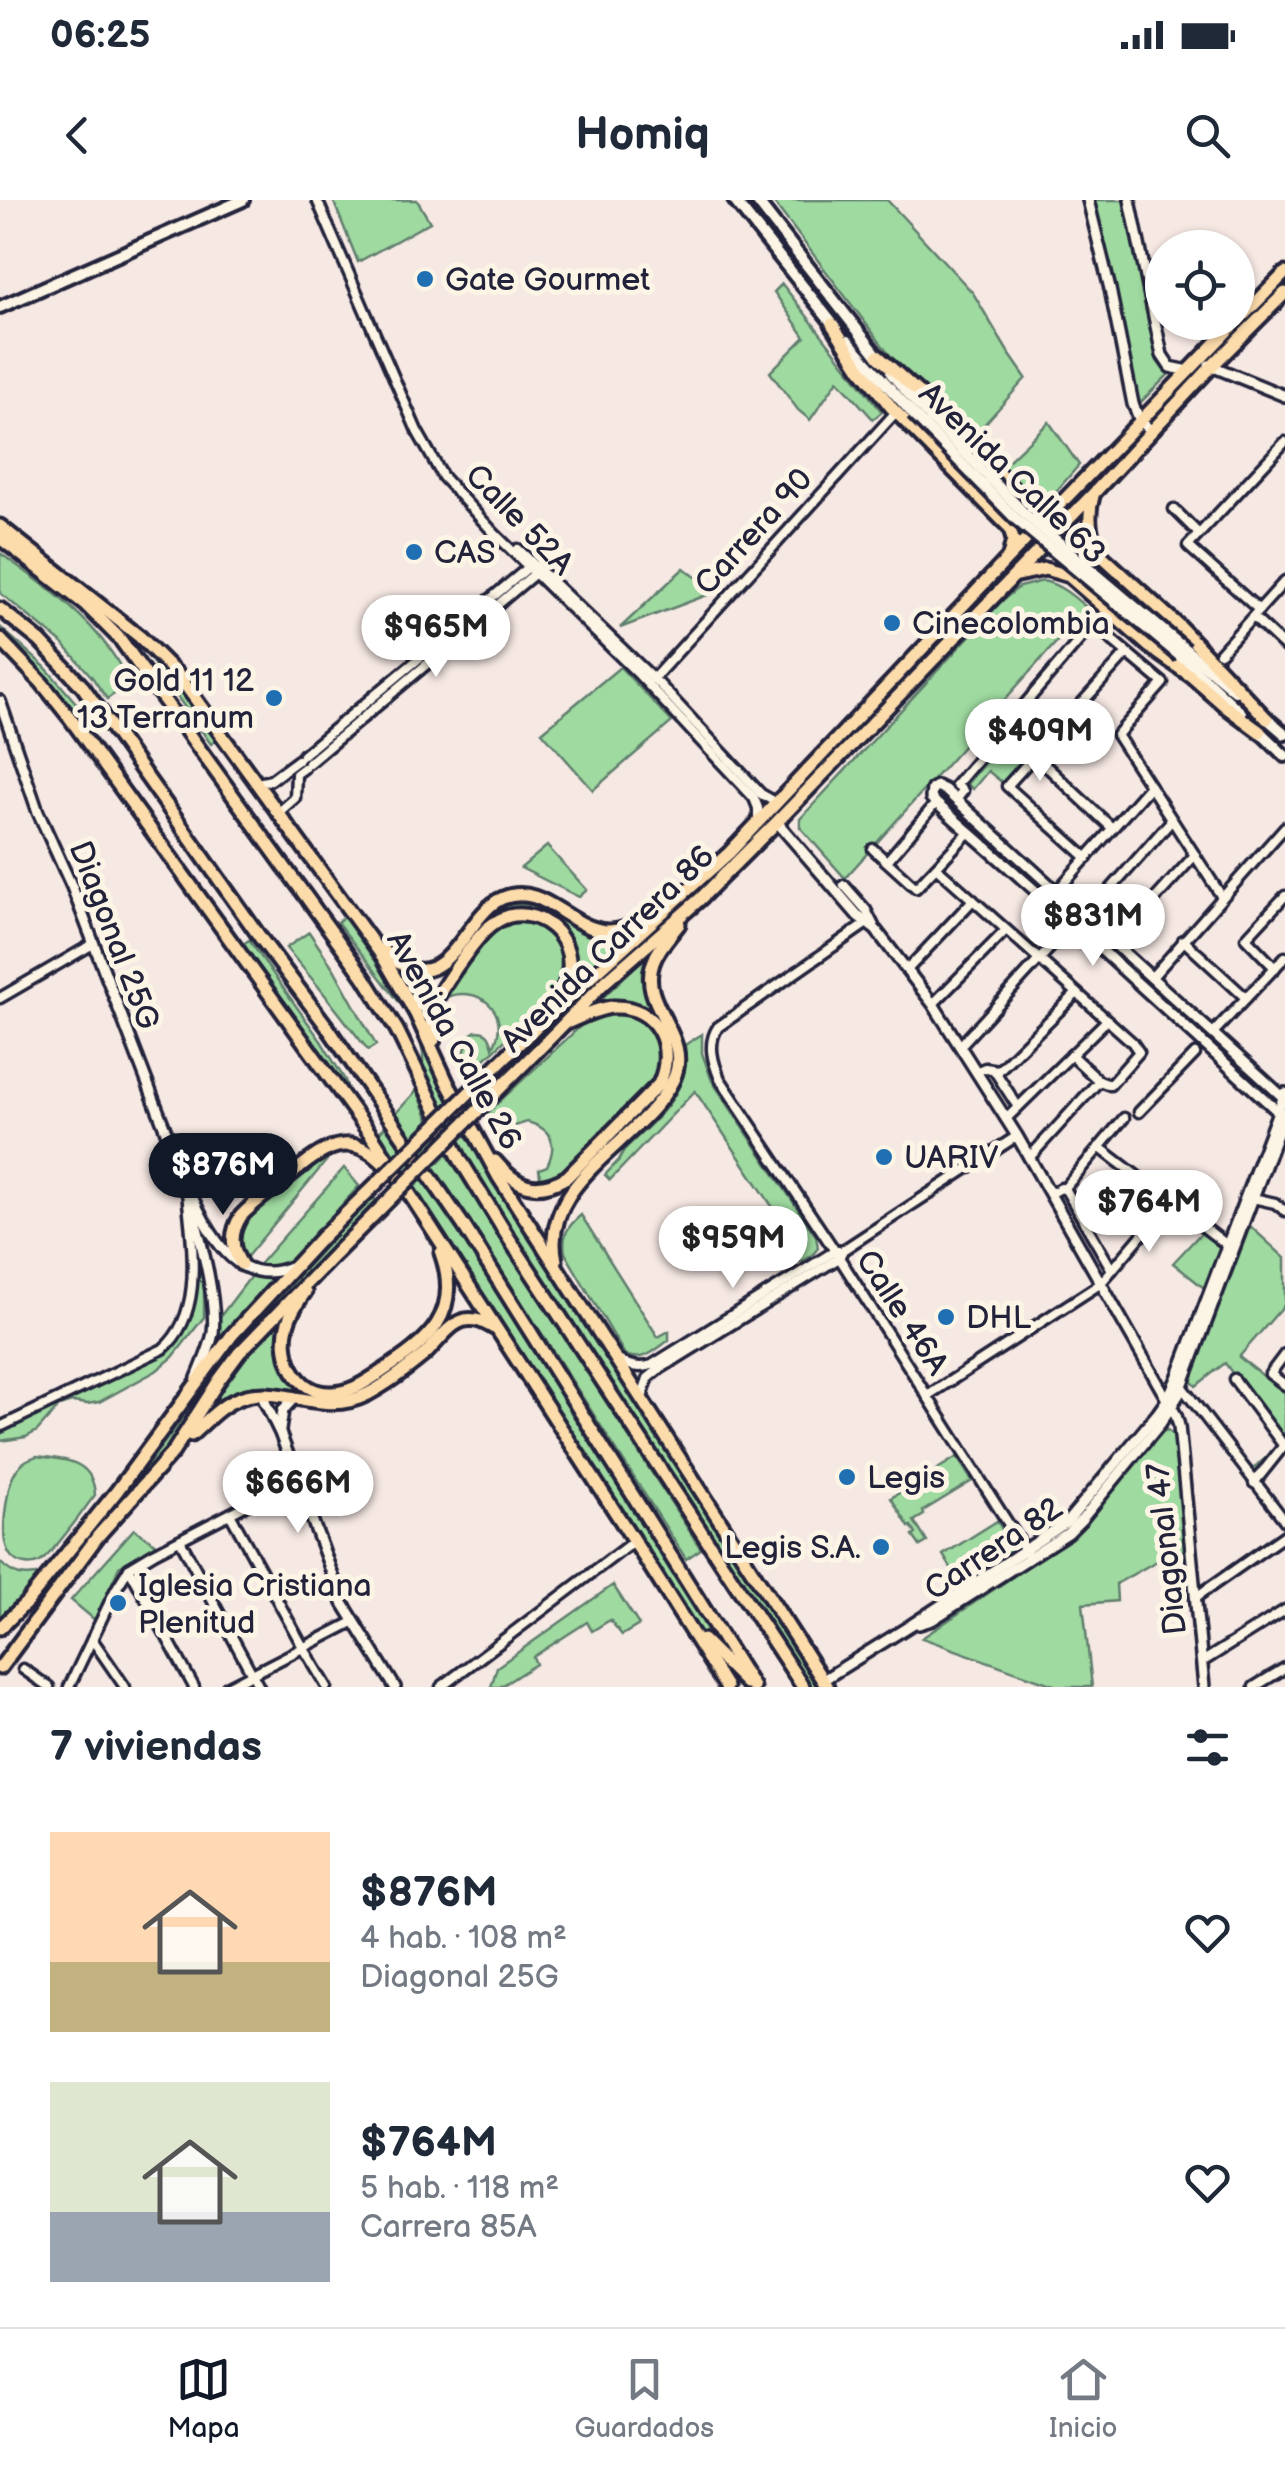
<!DOCTYPE html>
<html lang="es">
<meta charset="utf-8">
<style>
body{margin:0;font-family:"Balsamiq Sans",sans-serif;background:#f2f2f3;color:#1f2937;height:100vh;display:flex;flex-direction:column;font-size:38px;white-space:nowrap}
*{box-sizing:border-box;margin:0}
p{font-size:32px;color:#747a83}
.icon{flex:none;width:55px;height:55px;fill:none;stroke:currentColor;stroke-width:2;stroke-linecap:round;stroke-linejoin:round}
.map{position:relative;height:1487px;overflow:hidden}
.side{display:flex;flex-direction:column;background:#fff;flex:1}
.side>*{flex:none}
.controls{position:absolute;left:1145px;top:30px;display:grid;gap:20px}
.controls a{display:grid;place-items:center;width:110px;height:110px;border-radius:50%;background:#fff;box-shadow:0 2px 8px #0004;font-size:50px}
.price{position:absolute;translate:-50% -85px;padding:0 22px;border-radius:35px;background:#fff;color:#222;font-size:32px;line-height:65px;filter:drop-shadow(0 2px 5px #0008)}
.price::after{content:'';position:absolute;left:50%;top:60px;width:30px;height:22px;margin-left:-15px;background:inherit;clip-path:polygon(0 0,100% 0,50% 100%)}
.price.selected{background:#111827;color:#fff}
ul{padding:0;list-style:none}
li{display:flex;align-items:center;gap:30px;height:250px;padding:0 50px}
li span{display:grid;place-items:center;flex:none;width:280px;height:200px;border-radius:0px;color:#555}
li>.icon{margin-inline-start:auto}
span .icon{width:120px;height:120px;fill:#fffc;stroke-width:1}
li b{font-size:42px}
h2{display:flex;justify-content:space-between;align-items:center;height:120px;padding:0 50px;font-size:42px}
.status{display:flex;justify-content:space-between;align-items:center;height:70px;padding:0 50px;background:#fff;direction:ltr}
.status svg{height:28px;fill:currentColor}
header{display:flex;justify-content:space-between;align-items:center;height:130px;padding:0 50px;background:#fff;font-size:45px;font-weight:600}
.menu{display:flex;justify-content:space-around;align-items:center;height:140px;border-top:2px solid #e0e1e3;background:#fff;font-size:28px;color:#747a83}
.menu a{display:grid;justify-items:center;gap:5px}
.menu .selected{color:#111827}
.map>svg:first-child{display:block}
.green{fill:#9fdaa0;stroke:#607e6e;stroke-width:2.5}
.lines{fill:none;stroke-linecap:round;stroke-linejoin:round}
.minor-casing{stroke:#22223b;stroke-width:15}
.tertiary-casing{stroke:#22223b;stroke-width:16}
.secondary-casing{stroke:#22223b;stroke-width:18}
.primary-casing{stroke:#22223b;stroke-width:19}
.minor{stroke:#fcf5e5;stroke-width:8}
.tertiary{stroke:#fcf5e5;stroke-width:9}
.secondary{stroke:#fcf5e5;stroke-width:10}
.primary{stroke:#fddcac;stroke-width:11}
.secondary-bridge-casing{stroke:#22223b;stroke-width:18;stroke-linecap:butt}
.primary-bridge-casing{stroke:#22223b;stroke-width:19;stroke-linecap:butt}
.secondary-bridge{stroke:#fcf5e5;stroke-width:10}
.primary-bridge{stroke:#fddcac;stroke-width:11}
.poi-dot{fill:#1f6fb2;stroke:#fcf5e5;stroke-width:4}
.labels{text-anchor:middle;stroke-width:10;stroke-linejoin:round;paint-order:stroke}
.poi-label{font-size:32px;fill:#22223b;stroke:#fcf5e5;text-anchor:start}
.street-label{font-size:32px;fill:#22223b;stroke:#fcf5e5}
</style>
<div class="status"><b>06:25</b><svg viewBox="0 0 49 12"><path d="M0 12V9h3v3zM5 12V6h3v6zM10 12V3h3v9zM15 12V0h3v12zM26 1h20v11H26zM47 4h2v5h-2z"/></svg></div>
<header><svg class="icon" aria-label="back" viewBox="0 0 24 24"><path d="M15 5l-7 7 7 7"/></svg>Homiq<svg class="icon" aria-label="search" viewBox="0 0 24 24"><circle cx="10" cy="10" r="6"/><path d="M15 15l6 6"/></svg></header>
<div class="map">
<svg width="1285" height="1487" viewBox="0 0 1285 1487">
<rect width="100%" height="100%" fill="#f6e8e3"/>
<filter id="ink" filterUnits="userSpaceOnUse"><feTurbulence type="fractalNoise" baseFrequency=".01" numOctaves="2"/><feDisplacementMap in="SourceGraphic" scale="20" xChannelSelector="R" yChannelSelector="G"/><feConvolveMatrix kernelMatrix="1 2 1 2 8 2 1 2 1" color-interpolation-filters="sRGB"/></filter>
<g filter="url(#ink)">
<g class="green">
<path d="M333,0h84l13,22 -72,40z"/>
<path d="M741,0h7l159,201 -70,-81z"/>
<path d="M772,0h115l86,93 35,59 18,26 -52,58 -82,-78z"/>
<path d="M1093,0h32l32,161 7,9 6,3 -32,32z"/>
<path d="M782,84l100,128 -9,7 -35,-39 -28,40 -12,-10 -28,-38 35,-35 -31,-45z"/>
<path d="M1049,222l30,43 -32,37h-8l-36,-36z"/>
<path d="M0,353c38,28 81,56 109,96 8,10 14,23 21,34l-23,16 -15,-22 -29,-33 -63,-51z"/>
<path d="M684,368l31,24 -95,36z"/>
<path d="M1043,381c18,4 30,15 44,27l-242,270 -45,-51v-8l203,-219 16,-13z"/>
<path d="M0,427l45,40 50,58 -8,6 153,215 9,-6 72,101 24,39 7,22 -352,-468z"/>
<path d="M131,432l58,62 207,290 50,105 315,503 56,95h-9l-226,-344 -106,-166 -21,-34 -32,-68v-21l-3,-13 -14,-30 -69,-89 8,-6 -126,-177 -8,5z"/>
<path d="M620,467l52,55 -79,68 -51,-58z"/>
<path d="M1007,536l22,18 -25,30 -16,-13 -15,18 -6,-5z"/>
<path d="M547,646l40,44 -8,7 -58,-29z"/>
<path d="M511,703l23,2 49,28 14,5 19,-1 20,-7 -66,57 4,-23 -26,-44h-59l-11,8 16,-18z"/>
<path d="M510,721c17,-2 31,3 42,17 34,42 -12,71 -40,96 -16,14 -31,29 -47,44l-1,-22 4,-20 8,-5c13,0 14,6 17,16 20,-36 -16,-65 -51,-48l-2,-2 53,-69z"/>
<path d="M309,732l25,37 42,76 -8,5 -50,-64 -32,-38z"/>
<path d="M646,756c-10,25 -1,42 12,64 -19,-16 -35,-22 -60,-18z"/>
<path d="M608,812l23,2 16,11 9,11 6,16 -2,24 -92,97 -27,11 -2,-15 8,-3c11,-23 5,-37 -20,-44l-15,5 -25,-14 101,-94z"/>
<path d="M702,834v19l10,28 104,155 2,12c-9,13 -24,20 -36,9l16,-12 -103,-154 -85,89 -5,-5 14,-15 5,-10c32,-32 66,-54 61,-105z"/>
<path d="M417,890l18,44 31,51 235,364 -15,10 -218,-341 -72,-105z"/>
<path d="M389,923l40,55 310,492 -29,-27 -14,-18 -64,-99 -27,-35 -229,-356z"/>
<path d="M326,953l6,1 -87,105 -9,-14 6,-24z"/>
<path d="M344,968l15,18 -66,72 -15,11 -22,-1z"/>
<path d="M372,997l4,3 -139,146 -71,106 -34,32 40,-51 49,-75z"/>
<path d="M581,1015l77,122 11,-6v9c-14,10 -26,23 -44,15l-60,-102c-3,-18 2,-26 16,-38z"/>
<path d="M1250,1026l35,32v46l-46,53 46,36v49l-28,35 -6,-7 32,-26 -58,-81 -29,23 -5,-5z"/>
<path d="M1203,1031l19,14 -18,43 -31,-25z"/>
<path d="M199,1049l5,39v29l-31,40 -17,14 -57,31 -12,2 -15,-2 -13,4 -22,25 -11,6 -26,4v-8l56,-29 107,-50c37,-28 33,-62 36,-105z"/>
<path d="M251,1076l21,2 -57,69 4,-29z"/>
<path d="M285,1111c-8,22 -13,50 5,69 6,5 14,10 20,14 -43,-6 -62,-12 -100,14 22,-35 46,-67 75,-97z"/>
<path d="M1167,1230l7,5 11,115 -14,3 -55,31 1,17 -34,3 9,83h-33l-137,-49 151,-102 90,-104z"/>
<path d="M37,1256c29,4 56,4 58,39 -11,14 -42,59 -55,67 -4,2 -10,3 -15,2 -25,-4 -22,-37 -19,-58 2,-13 4,-28 12,-38 5,-7 11,-9 19,-12z"/>
<path d="M957,1257l15,24 -49,30 1,4 -10,6 13,21 -7,4 -7,-10 3,-2 -5,-8 -2,1 -18,-29z"/>
<path d="M997,1321l17,27 -54,34 -17,-27z"/>
<path d="M134,1329l25,17 -40,21 -23,54 -25,-21z"/>
<path d="M0,1362c13,14 24,16 42,12l-24,28 -18,16z"/>
<path d="M613,1385l26,40 -17,10 -12,-15 -18,11 -5,-9 -54,35 3,7 -36,23h-9l6,-20z"/>
</g>
<g class="lines">
<g class="minor-casing">
<g id="minor">
<path d="M317,0l100,231 26,46 51,56 145,142 115,123 4,10v15"/>
<path d="M1174,309l25,25"/>
<path d="M518,349l141,135 102,110 16,9"/>
<path d="M1259,410l-71,-64 97,-104"/>
<path d="M1253,417l32,30"/>
<path d="M1220,453l65,-72"/>
<path d="M653,479l243,-267"/>
<path d="M993,516l118,111"/>
<path d="M303,555l227,-189"/>
<path d="M309,563l230,-193"/>
<path d="M258,583l13,-3 27,-20"/>
<path d="M956,600l7,-9 -7,-6 137,-161 70,59 -46,52 105,162"/>
<path d="M279,612l16,-14 1,-24 8,-6"/>
<path d="M873,649l43,39 53,-56"/>
<path d="M1087,658l-80,-72 120,-133"/>
<path d="M887,661l49,-58"/>
<path d="M936,667l196,175 7,10 -29,33 -11,-4 -28,-26"/>
<path d="M844,685l22,25 8,16"/>
<path d="M1057,691l93,-105"/>
<path d="M1094,708l78,-88"/>
<path d="M867,723l-149,104c-11,16 -5,35 2,52l115,172 192,302"/>
<path d="M1183,740l63,58"/>
<path d="M1115,743l80,-88"/>
<path d="M1275,768l-29,-30 39,-42"/>
<path d="M907,770l66,-70"/>
<path d="M1152,777l133,-150"/>
<path d="M0,798l93,-54"/>
<path d="M933,804l73,-74"/>
<path d="M1213,833l72,-76"/>
<path d="M960,846l122,-133"/>
<path d="M994,870l24,37"/>
<path d="M976,872l9,-4 13,2 3,-2 76,-75"/>
<path d="M1139,912l56,-58"/>
<path d="M1006,919l101,-99"/>
<path d="M1099,947l128,98"/>
<path d="M1029,958l70,-77"/>
<path d="M1064,989l60,-71"/>
<path d="M1050,994l11,-6 5,2 46,80"/>
<path d="M1253,998l22,5 10,8"/>
<path d="M1285,1154l-15,20 15,11"/>
<path d="M618,1160c10,6 22,9 34,5l183,-114h4"/>
<path d="M1234,1179l50,67"/>
<path d="M1182,1187l103,134"/>
<path d="M927,1196l173,-112 70,-82"/>
<path d="M642,1198l6,-20 10,-8 181,-112 4,-8 174,-114"/>
<path d="M0,1227l163,-78c43,-37 28,-107 24,-158"/>
<path d="M1254,1283l31,-39"/>
<path d="M230,1314l73,133 24,40"/>
<path d="M180,1340l79,147"/>
<path d="M129,1368l65,119"/>
<path d="M1196,1397l89,-62"/>
<path d="M92,1439l33,48"/>
<path d="M1202,1462l83,-52"/>
<path d="M23,1469l26,18"/>
<path d="M69,1487l47,-98 13,-21 25,-15 143,-74"/>
<path d="M227,1487l126,-65"/>
<path d="M441,1487l193,-146"/>
<path d="M1254,1487l31,-19"/>
</g>
</g>
<g class="tertiary-casing">
<g id="tertiary">
<path d="M1088,0l22,89 23,115 7,17 12,10"/>
<path d="M1130,0l32,155 8,12 19,4"/>
<path d="M1209,165l76,31"/>
<path d="M0,501l38,111 34,75 115,299c20,43 48,106 106,80"/>
<path d="M777,622l81,94 18,14 57,74 84,132 159,279 3,11 25,261"/>
<path d="M1285,899l-340,-309 -8,-4 -5,3 -1,9 5,5 136,120 213,195"/>
<path d="M192,1008c9,34 25,91 21,125 -3,15 -10,30 -16,45"/>
<path d="M261,1194l19,39 63,170 52,84"/>
<path d="M280,1230l3,-20 10,-11"/>
<path d="M919,1424l13,-4 136,-87 15,-15 77,-94 19,-30 106,-281"/>
<path d="M823,1480l88,-55 156,-103 90,-108 10,-14 10,-22 108,-285"/>
</g>
</g>
<g class="secondary-casing">
<g id="secondary">
<path d="M734,0l102,128"/>
<path d="M756,0l124,159"/>
<path d="M0,107l243,-107"/>
<path d="M848,141l65,73"/>
<path d="M891,173l28,33"/>
<path d="M1186,450l49,41"/>
<path d="M1180,456l61,57"/>
<path d="M1263,515l22,19"/>
<path d="M1257,529l28,27"/>
</g>
</g>
<g class="primary-casing">
<g id="primary">
<path d="M1238,121l47,-48"/>
<path d="M832,124l29,45 31,39 118,120 3,12 -4,16"/>
<path d="M878,156l40,36 112,113 9,5 16,1"/>
<path d="M1093,296c-6,21 -4,39 7,58l79,72 88,93"/>
<path d="M0,326l140,111 38,38 205,282 33,57 31,68 51,94 329,511"/>
<path d="M0,338l86,67 34,34 244,338 33,53 63,129 48,78 295,450"/>
<path d="M1017,375l28,-6 24,7 81,71 41,29 34,30 35,26"/>
<path d="M0,409l40,32 43,46 179,253 66,88 136,198 289,461"/>
<path d="M0,439l42,44 28,35 304,421 260,402 92,146"/>
<path d="M383,750c64,62 79,-36 120,-52 44,-18 71,41 115,32 21,-4 42,-25 59,-37"/>
<path d="M541,822l188,-169 280,-296 227,-235"/>
<path d="M554,834l51,-52 95,-83 77,-77 317,-329 119,-128 72,-72"/>
<path d="M434,840c-2,-10 -4,-21 -1,-31 4,-17 42,-70 56,-82 6,-5 13,-9 20,-11 33,-7 63,20 60,53 -1,13 -8,25 -14,36"/>
<path d="M495,961c22,26 41,34 72,16l92,-93c17,-36 -1,-79 -46,-77 -15,1 -30,9 -44,15"/>
<path d="M556,1061c-18,-81 86,-119 117,-181 21,-44 -35,-74 -20,-117 5,-15 17,-27 26,-39"/>
<path d="M241,1064c-10,-16 -11,-31 0,-48 12,-13 28,-24 42,-35 33,-26 63,-57 101,-17"/>
<path d="M305,1092c-7,10 -15,21 -18,34 -8,30 10,68 44,67 20,0 34,-11 50,-21 47,-30 82,-58 60,-119"/>
<path d="M191,1235c15,-13 29,-30 49,-37 43,-15 82,20 128,-4 19,-10 39,-25 56,-39 13,-11 24,-31 41,-35 11,-2 19,2 29,8"/>
<path d="M0,1428l27,-26 90,-111 115,-156 90,-98"/>
<path d="M703,1440l43,43"/>
<path d="M0,1468l98,-132 75,-84 46,-72 20,-27 97,-100"/>
</g>
</g>
<use href="#minor" class="minor"/>
<use href="#tertiary" class="tertiary"/>
<use href="#secondary" class="secondary"/>
<use href="#primary" class="primary"/>
<g class="secondary-bridge-casing">
<g id="secondary-bridge">
<path d="M919,206l106,108 161,136"/>
<path d="M913,214l104,106 163,136"/>
</g>
</g>
<g class="primary-bridge-casing">
<g id="primary-bridge">
<path d="M322,1037l219,-215"/>
<path d="M336,1053l218,-219"/>
</g>
</g>
<use href="#secondary-bridge" class="secondary-bridge"/>
<use href="#primary-bridge" class="primary-bridge"/>
</g>
</g>
<g class="poi-dot">
<circle cx="425" cy="79" r="10"/>
<circle cx="414" cy="352" r="10"/>
<circle cx="892" cy="423" r="10"/>
<circle cx="274" cy="498" r="10"/>
<circle cx="884" cy="957" r="10"/>
<circle cx="946" cy="1117" r="10"/>
<circle cx="847" cy="1277" r="10"/>
<circle cx="881" cy="1347" r="10"/>
<circle cx="118" cy="1403" r="10"/>
</g>
<g class="labels">
<g class="poi-label">
<text x="445" y="90">Gate Gourmet</text>
<text x="434" y="363">CAS</text>
<text x="912" y="434">Cinecolombia</text>
<text x="254" y="491" text-anchor="end">Gold 11 12<tspan x="254" dy="37">13 Terranum</tspan></text>
<text x="904" y="968">UARIV</text>
<text x="966" y="1128">DHL</text>
<text x="867" y="1288">Legis</text>
<text x="861" y="1358" text-anchor="end">Legis S.A.</text>
<text x="138" y="1396">Iglesia Cristiana<tspan x="138" dy="37">Plenitud</tspan></text>
</g>
<g class="street-label">
<text transform="translate(1013 273) rotate(44)" y="11">Avenida Calle 63</text>
<text transform="translate(520 319) rotate(46)" y="11">Calle 52A</text>
<text transform="translate(753 331) rotate(-48)" y="11">Carrera 90</text>
<text transform="translate(115 735) rotate(69)" y="11">Diagonal 25G</text>
<text transform="translate(607 748) rotate(-44)" y="11">Avenida Carrera 86</text>
<text transform="translate(455 840) rotate(61)" y="11">Avenida Calle 26</text>
<text transform="translate(903 1112) rotate(57)" y="11">Calle 46A</text>
<text transform="translate(993 1348) rotate(-34)" y="11">Carrera 82</text>
<text transform="translate(1166 1349) rotate(-96)" y="11">Diagonal 47</text>
</g>
</g>
</svg>
<div class="controls">
<a><svg class="icon" aria-label="locate" viewBox="0 0 24 24"><circle cx="12" cy="12" r="6"/><path d="M12 2v4M12 18v4M2 12h4M18 12h4"/></svg></a>
</div>
<b class="price" style="left:436px;top:480px">$965M</b>
<b class="price" style="left:1040px;top:584px">$409M</b>
<b class="price" style="left:1093px;top:769px">$831M</b>
<b class="price selected" style="left:223px;top:1018px">$876M</b>
<b class="price" style="left:1149px;top:1055px">$764M</b>
<b class="price" style="left:733px;top:1091px">$959M</b>
<b class="price" style="left:298px;top:1336px">$666M</b>
</div>
<section class="side">
<h2>7 viviendas<svg class="icon" aria-label="filters" viewBox="0 0 24 24"><path d="M4 7h16M4 17h16"/><circle cx="9" cy="7" r="2"/><circle cx="15" cy="17" r="2"/></svg></h2>
<ul>
<li><span style="background:linear-gradient(#ffd9b3 65%,#c2b280 0)"><svg class="icon" aria-label="home" viewBox="0 0 24 24"><path d="M3 11l9-7 9 7M6 9v11h12V9"/></svg></span><div><b>$876M</b><p>4 hab. · 108 m²</p><p>Diagonal 25G</p></div><svg class="icon" aria-label="heart" viewBox="0 0 24 24"><path d="M12 20l-8-8c-3-5 5-10 8-4 3-6 11-1 8 4z"/></svg></li>
<li><span style="background:linear-gradient(#dfe7d0 65%,#9aa5b1 0)"><svg class="icon" aria-label="home" viewBox="0 0 24 24"><path d="M3 11l9-7 9 7M6 9v11h12V9"/></svg></span><div><b>$764M</b><p>5 hab. · 118 m²</p><p>Carrera 85A</p></div><svg class="icon" aria-label="heart" viewBox="0 0 24 24"><path d="M12 20l-8-8c-3-5 5-10 8-4 3-6 11-1 8 4z"/></svg></li>
</ul>
</section>
<nav class="menu">
<a class="selected"><svg class="icon" aria-label="map" viewBox="0 0 24 24"><path d="M3 6l6-2 6 2 6-2v14l-6 2-6-2-6 2zM9 4v14M15 6v14"/></svg>Mapa</a>
<a><svg class="icon" aria-label="saved" viewBox="0 0 24 24"><path d="M7 4h10v16l-5-4-5 4z"/></svg>Guardados</a>
<a><svg class="icon" aria-label="home" viewBox="0 0 24 24"><path d="M3 11l9-7 9 7M6 9v11h12V9"/></svg>Inicio</a>
</nav>
